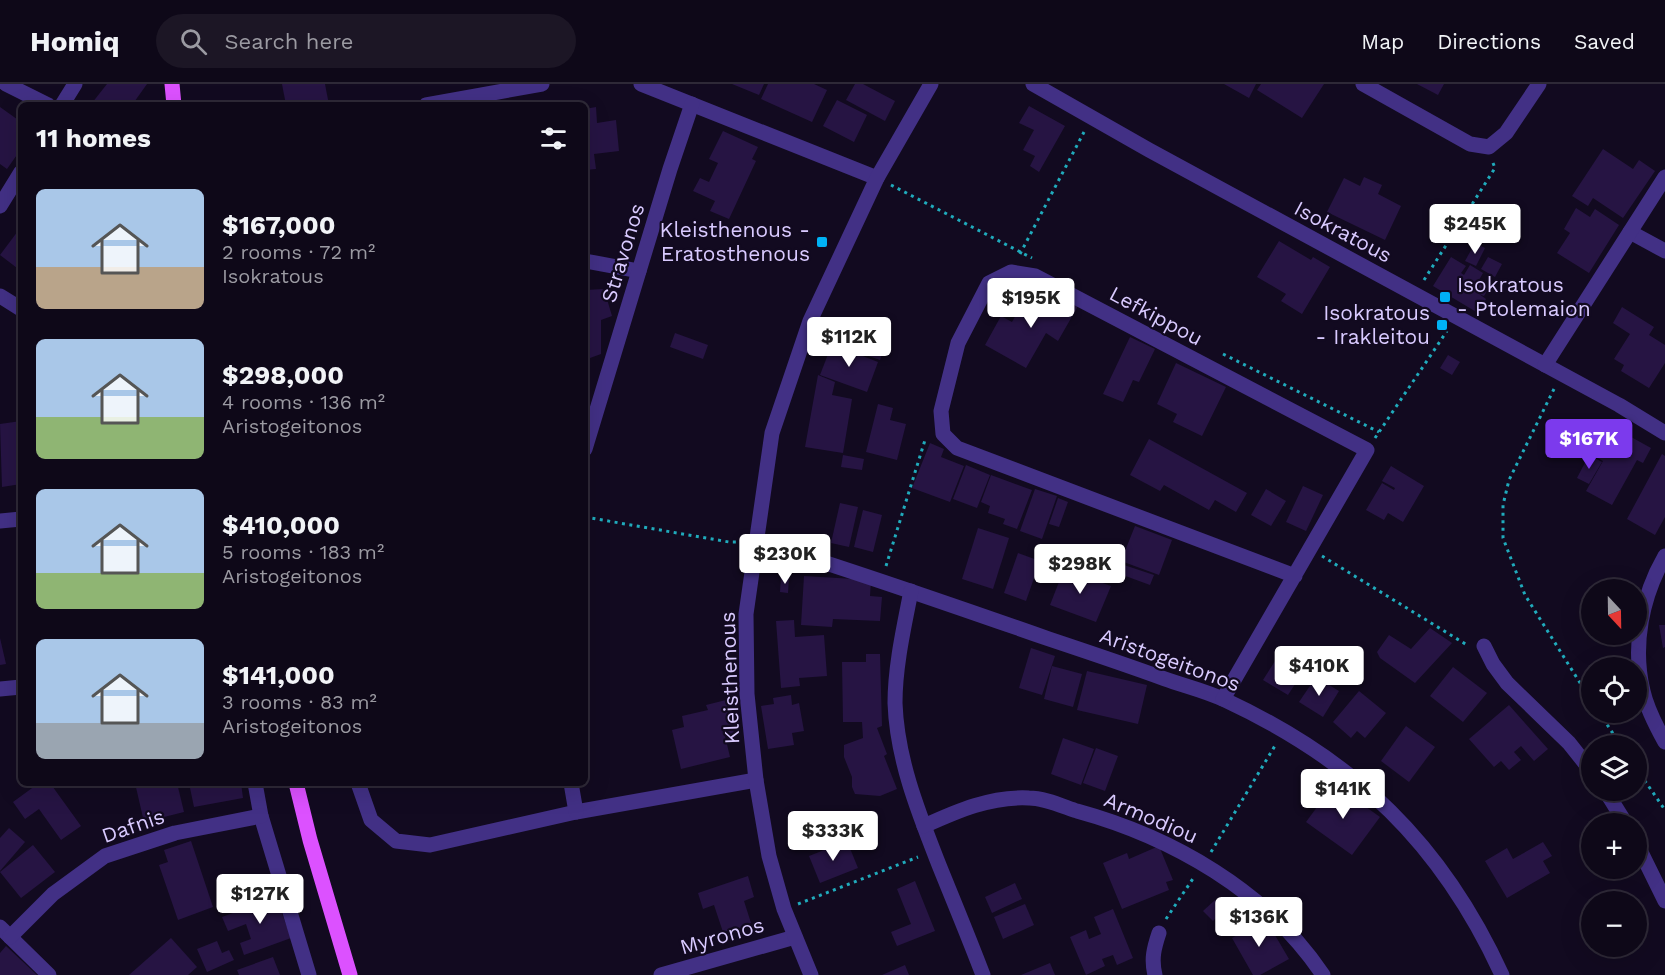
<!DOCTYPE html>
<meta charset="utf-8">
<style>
body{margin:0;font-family:"Work Sans",sans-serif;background:#1c1625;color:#f1f3f6;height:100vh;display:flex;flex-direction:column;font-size:22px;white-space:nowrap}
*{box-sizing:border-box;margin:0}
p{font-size:20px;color:#9b9aa2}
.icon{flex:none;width:33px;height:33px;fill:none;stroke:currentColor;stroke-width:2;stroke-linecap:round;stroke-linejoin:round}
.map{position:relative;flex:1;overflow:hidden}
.drawer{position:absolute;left:18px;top:18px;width:570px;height:684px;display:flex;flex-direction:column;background:#0e0818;border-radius:9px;box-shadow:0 6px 24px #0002,0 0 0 2px #2e2937}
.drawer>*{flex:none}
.needle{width:39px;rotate:158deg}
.buttons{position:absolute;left:1581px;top:495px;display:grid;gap:12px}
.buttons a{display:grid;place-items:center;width:66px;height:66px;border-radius:50%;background:#0e0818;box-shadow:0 6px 24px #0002,0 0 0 2px #2e2937;font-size:30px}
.price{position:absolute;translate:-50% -51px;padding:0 14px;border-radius:6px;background:#fff;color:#222;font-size:20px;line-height:39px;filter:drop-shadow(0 2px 3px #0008)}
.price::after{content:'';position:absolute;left:50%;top:36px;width:18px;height:14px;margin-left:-9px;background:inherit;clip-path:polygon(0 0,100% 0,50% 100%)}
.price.on{background:#7c3aed;color:#fff}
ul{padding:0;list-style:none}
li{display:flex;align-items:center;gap:18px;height:150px;padding:0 18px}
li span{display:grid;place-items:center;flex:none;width:168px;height:120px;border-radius:9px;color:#555}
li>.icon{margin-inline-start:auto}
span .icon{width:72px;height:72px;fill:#fffc;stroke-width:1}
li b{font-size:26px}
h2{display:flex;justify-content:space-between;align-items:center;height:72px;padding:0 18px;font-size:26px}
header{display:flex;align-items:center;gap:36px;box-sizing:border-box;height:84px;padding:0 30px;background:#0e0818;border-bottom:2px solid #2e2937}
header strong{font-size:28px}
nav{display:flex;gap:33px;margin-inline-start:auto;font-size:21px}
.search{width:420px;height:54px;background:#1c1625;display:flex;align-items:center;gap:15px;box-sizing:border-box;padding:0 21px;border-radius:33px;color:#9b9aa2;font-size:22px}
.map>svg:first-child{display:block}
.building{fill:#261443}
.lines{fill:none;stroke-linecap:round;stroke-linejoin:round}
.path{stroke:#20abbc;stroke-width:3;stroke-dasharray:3 4.5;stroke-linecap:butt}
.minor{stroke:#423085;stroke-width:15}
.tertiary{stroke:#423085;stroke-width:15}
.primary{stroke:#dc51ff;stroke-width:15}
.poi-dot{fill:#00b2f5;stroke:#120a20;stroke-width:2}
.labels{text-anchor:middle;stroke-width:4.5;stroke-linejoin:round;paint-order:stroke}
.poi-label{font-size:21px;fill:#d9caff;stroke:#120a20;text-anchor:end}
.street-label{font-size:21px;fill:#d9caff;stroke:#120a20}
</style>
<header>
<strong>Homiq</strong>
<div class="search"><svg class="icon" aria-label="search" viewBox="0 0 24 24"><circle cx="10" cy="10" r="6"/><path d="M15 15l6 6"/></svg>Search here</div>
<nav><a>Map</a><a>Directions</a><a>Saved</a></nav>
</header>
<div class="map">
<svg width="1665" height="891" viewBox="0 0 1665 891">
<rect width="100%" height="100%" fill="#120a20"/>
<g class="building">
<path d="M107,0h40l-15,21h-37l-3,-2z"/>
<path d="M282,0h43l4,21h-43z"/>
<path d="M732,0h32l-5,11z"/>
<path d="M768,0h46l13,6 -15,32 -51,-23z"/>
<path d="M855,0h8l32,17 -10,20 -39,-21z"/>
<path d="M1224,0h32l-7,14z"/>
<path d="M1261,0h63l-22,34 -45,-28z"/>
<path d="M1417,0h27l-6,11z"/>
<path d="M837,16l30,15 -13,27 -31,-16z"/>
<path d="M1029,22l36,20 -26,46 -9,-6 5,-10 -12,-6 11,-20 -15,-7z"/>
<path d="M0,23l21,15v13l-3,4 3,1v9l-14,20 -7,-5z"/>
<path d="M596,23l1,16 19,-3 3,31 -25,3 2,15 -11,1v-61z"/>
<path d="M723,47l35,16 -6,12 4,2 -27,58 -19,-8 5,-10 -22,-10 7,-13 9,4 9,-19 -9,-4z"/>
<path d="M1603,65l30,20 6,-9 16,11 -32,47 -30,-20 -5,8 -16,-10z"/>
<path d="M1364,93l18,8 -4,9 23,12 -16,34 -58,-28 17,-34 16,8z"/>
<path d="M1576,124l14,9 5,-8 24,16 -30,48 -32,-20 13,-20 -6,-4z"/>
<path d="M21,143v44l-21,-16z"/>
<path d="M1279,157l32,19 2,-3 17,10 -28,47 -21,-13 5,-7 -29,-17z"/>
<path d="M1475,159l10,5 -9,18 -11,-5z"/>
<path d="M1451,173l15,9 -5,7 3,2 6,-10 13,8 -4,7 11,6 -6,10 -5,-2 7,5 -8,14 -45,-27z"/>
<path d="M1488,173l14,7 -7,13 -14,-8z"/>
<path d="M604,205l8,27 -11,4v34l-11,4v13l-5,1v-82z"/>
<path d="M1056,209l22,13 -20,35 -12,-8 -20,35 -41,-23 16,-29 11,6 14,-25 21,12z"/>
<path d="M1622,223l32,20 -5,8 16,10v18l-16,25 -28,-17 3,-6 -10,-6 16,-25 -17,-11z"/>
<path d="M838,233l51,17 -9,26 -51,-18z"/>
<path d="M675,249l33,12 -5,14 -33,-12z"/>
<path d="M1130,253l25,12 -16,33 -6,-2 -10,22 -20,-8z"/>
<path d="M832,260l46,18 -11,30 -47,-17z"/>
<path d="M1448,271l12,7 -8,13 -12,-7z"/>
<path d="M1176,279l50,24 -24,49 -29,-14 4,-8 -20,-10z"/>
<path d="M818,291l17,7 -3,13 20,4 -9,54 -38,-6z"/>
<path d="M878,320l15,4 -3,12 16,4 -9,36 -31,-8z"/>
<path d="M21,337v63l-19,3 -2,-63z"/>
<path d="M1613,343l38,21 -8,15 -6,-3 -25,45 -26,-14 17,-30 -7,-4z"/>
<path d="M1149,355l98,54 -11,19 -21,-12 -6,10 -45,-25 -4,6 -30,-16z"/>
<path d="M930,359l14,6 -3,8 23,9 -14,36 -38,-14z"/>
<path d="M1662,370l3,2v61l-10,18 -28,-16z"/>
<path d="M843,371l21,4 -2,11 -21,-3z"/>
<path d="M1589,371l13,7 -13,22 -12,-6z"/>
<path d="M966,381l24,10 -13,33 -24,-9z"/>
<path d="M1391,382l33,20 -21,36 -15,-9 -4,7 -18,-10 16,-27 12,7 1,-2 -13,-7z"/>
<path d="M991,391l41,15 -15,39 -14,-5 2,-5 -17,-6 2,-7 -9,-4z"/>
<path d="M1303,402l20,9 -17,36 -20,-9z"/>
<path d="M1035,405l22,7 -15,43 -22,-8z"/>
<path d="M1266,405l20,12 -15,25 -20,-11z"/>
<path d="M1058,414l10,4 -9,25 -10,-3z"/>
<path d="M840,419l18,4 -9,40 -18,-4z"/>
<path d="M863,426l19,5 -9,37 -19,-5z"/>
<path d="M1135,442l37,14 -13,35 -38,-14z"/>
<path d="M978,444l31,10 -16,51 -31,-10z"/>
<path d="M1018,469l22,8 -14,40 -22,-8z"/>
<path d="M1124,481l30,10 -4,10 -30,-11z"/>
<path d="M1064,485l47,17 -15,36 -46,-17z"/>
<path d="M804,492l67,4 -1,16 12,1 -2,24 -47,-2 -1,8 -31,-2z"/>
<path d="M781,493h8l-1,16 -8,-1z"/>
<path d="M794,536l1,17 29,-2 3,41 -28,2 1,8 -19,2 -5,-67z"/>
<path d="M1659,541h6v22l-2,1z"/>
<path d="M1430,544l22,15 -37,40 -35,-25 -3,-6 12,-17 22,14z"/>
<path d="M0,554l6,26 -6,1z"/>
<path d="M1031,564l24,8 -13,39 -23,-7z"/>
<path d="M1280,569l25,16 -17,26 -25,-15z"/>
<path d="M866,570h14l2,72 -5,2 10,26 -3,2 13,33 -17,7 -25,-2 -3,-7v-10l-8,-20v-12l19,-7 -1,-16h-19l-1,-60h24z"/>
<path d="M1052,582l30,8 -9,33 -29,-8z"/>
<path d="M1453,583l34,26 -24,29 -33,-26z"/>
<path d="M1087,587l60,14 -9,39 -61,-14z"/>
<path d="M1316,593l23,14 -16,26 -24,-15z"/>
<path d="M1359,607l27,22 -21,25 -8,-7 -6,7 -18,-16z"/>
<path d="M791,611l1,10 7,-2 5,28 -12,2 2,12 -26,4 -7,-43 13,-2 -1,-6z"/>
<path d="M726,616l8,33 -9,3 5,21 -49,12 -9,-39 12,-3 -2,-11 26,-6 -2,-5z"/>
<path d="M1509,621l39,44 -14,12 -13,-15 -7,6 7,8 -12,10 -8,-9 -7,6 -25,-28z"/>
<path d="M1406,642l29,21 -26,35 -28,-21z"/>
<path d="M1063,654l31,11 -13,36 -30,-11z"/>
<path d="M1096,664l22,8 -13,35 -22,-8z"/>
<path d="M39,699h11l31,43 -20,14 -22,-31 -14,10 -12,-17z"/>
<path d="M135,699h42l7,29 -40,10z"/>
<path d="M189,699h52l2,15 -49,9z"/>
<path d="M1334,700l46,33 -28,38 -46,-33z"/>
<path d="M9,744l16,14 -25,29v-33z"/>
<path d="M191,757l22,66 -35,13 -19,-55 9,-3 -4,-12z"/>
<path d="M847,757l11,27 -38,15 -11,-27z"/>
<path d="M1543,758l9,14 -9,5 7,12 -43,25 -22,-37 22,-13 6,11z"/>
<path d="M33,761l22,27 -34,26 -21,-26z"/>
<path d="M1159,762l14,34 -7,2 3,8 -47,19 -19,-46 24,-10 2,6z"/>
<path d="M748,792l6,21 -10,4 7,22 -9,3 1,4 -12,4 -1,-4 -7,2 -9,-27 -11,4 -5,-16z"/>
<path d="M915,797l20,50 -38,15 -6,-14 20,-8 -14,-35z"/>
<path d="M1015,799l7,16 -30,14 -7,-16z"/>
<path d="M276,813l15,41 -47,17 -4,-12 11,-4 -5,-15 -18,7 -6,-14z"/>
<path d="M1215,816l9,10 -11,11 -10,-10z"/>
<path d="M1025,820l9,21 -31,14 -9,-22z"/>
<path d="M1113,825l20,49 -16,7 -4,-10 -11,4 3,7 -19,9 -16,-38 16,-7 3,9 12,-5 -7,-17z"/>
<path d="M1252,832l11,19 9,-5 17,29 -29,16h-7l-21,-37 7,-4 -5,-7z"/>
<path d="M171,854l26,29 -9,8h-59z"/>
<path d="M217,857l5,12 7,-3 5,10 -27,12 -10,-23z"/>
<path d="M6,862l31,29h-37v-22z"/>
<path d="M273,873l7,18h-41l-2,-5z"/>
<path d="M1050,879l5,12h-34z"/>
<path d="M905,881l4,10h-27z"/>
</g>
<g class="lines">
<g class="path">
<path d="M891,101l141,73"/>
<path d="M1020,170l64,-122"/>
<path d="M1424,196l71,-112 -2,-5"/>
<path d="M1223,270l156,78"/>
<path d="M1554,305l-45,91 -6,25v33l22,57 67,107"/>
<path d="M1375,354l72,-107"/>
<path d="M585,433l144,25h11"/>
<path d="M1322,472l145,89"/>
<path d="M886,482l39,-126 2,-2"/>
<path d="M1599,628l22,34"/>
<path d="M1636,684l29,42"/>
<path d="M1211,768l65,-108"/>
<path d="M798,820l120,-47"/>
<path d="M1166,835l28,-42"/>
</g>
<g class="minor">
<path d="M6,0l42,21"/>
<path d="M641,0l236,94"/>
<path d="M1033,0l116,66 470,255 46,28"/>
<path d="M1363,0l107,60 19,3 17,-14 33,-49"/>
<path d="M62,21l13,-21"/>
<path d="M426,21l116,-21"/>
<path d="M0,122l21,-34"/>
<path d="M1630,148l35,19"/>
<path d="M585,177l54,10"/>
<path d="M0,212l21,13"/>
<path d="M1545,281l120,-188"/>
<path d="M585,365l85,-280 22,-65"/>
<path d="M757,457c98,30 195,64 292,98 39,13 78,26 116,40 20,7 41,12 60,21 131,61 217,144 277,275"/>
<path d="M1665,472c-23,40 -33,89 -22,135 4,18 13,35 22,51"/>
<path d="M911,507c-7,36 -16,75 -16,112 2,57 24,111 44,162 15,37 30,73 44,110"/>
<path d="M1484,562l9,18 14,19 62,60 23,29"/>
<path d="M0,605l21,-2"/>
<path d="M1223,615l144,-249 -332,-174 -24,-4 -22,11 -31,60 -17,68 2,23 14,14 338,128"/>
<path d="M255,699l6,33 48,159"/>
<path d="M358,699l13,37 25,21 34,4 146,-33 180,-32"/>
<path d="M571,699l5,29"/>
<path d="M1605,706l21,34"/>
<path d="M924,742c33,-15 67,-30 105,-28 15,0 33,8 48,13 95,26 190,80 246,164"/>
<path d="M1636,758l29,59"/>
<path d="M0,843l49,48"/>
<path d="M10,853l43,-43 52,-38 70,-23 86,-17"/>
<path d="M661,891l134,-38"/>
<path d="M811,891l-27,-66 -15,-53 -13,-76 -9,-86 -1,-80 26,-181 38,-112 67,-143 54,-94"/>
<path d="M1155,891c-4,-16 -1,-27 4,-42"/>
</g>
<path class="tertiary" d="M0,437l21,-2"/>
<g class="primary">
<path d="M172,0l2,21"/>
<path d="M296,699l14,57 40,135"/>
</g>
</g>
<g class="poi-dot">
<rect x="816" y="152" width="12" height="12" rx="3"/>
<rect x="1439" y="207" width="12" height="12" rx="3"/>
<rect x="1436" y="235" width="12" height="12" rx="3"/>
</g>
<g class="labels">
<g class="poi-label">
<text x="810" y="153">Kleisthenous -<tspan x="810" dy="24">Eratosthenous</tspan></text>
<text x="1457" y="208" text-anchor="start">Isokratous<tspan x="1457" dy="24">- Ptolemaion</tspan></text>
<text x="1430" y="236">Isokratous<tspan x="1430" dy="24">- Irakleitou</tspan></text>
</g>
<g class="street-label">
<text transform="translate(1343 148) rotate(28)" y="7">Isokratous</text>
<text transform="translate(623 169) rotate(-73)" y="7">Stravonos</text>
<text transform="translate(1156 232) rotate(28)" y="7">Lefkippou</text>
<text transform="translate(1170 576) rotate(20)" y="7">Aristogeitonos</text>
<text transform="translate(730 594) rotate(-92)" y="7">Kleisthenous</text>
<text transform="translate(1151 734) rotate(23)" y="7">Armodiou</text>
<text transform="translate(133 742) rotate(-19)" y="7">Dafnis</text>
<text transform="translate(722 852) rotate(-16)" y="7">Myronos</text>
</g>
</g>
</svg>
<div class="buttons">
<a><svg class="needle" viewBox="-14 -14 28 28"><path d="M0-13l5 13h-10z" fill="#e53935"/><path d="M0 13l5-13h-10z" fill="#9b9aa2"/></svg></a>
<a><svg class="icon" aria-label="locate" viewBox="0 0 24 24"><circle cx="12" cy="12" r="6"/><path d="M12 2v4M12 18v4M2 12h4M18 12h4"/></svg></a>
<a><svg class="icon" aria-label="layers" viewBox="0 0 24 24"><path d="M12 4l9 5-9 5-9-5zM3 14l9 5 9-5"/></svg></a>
<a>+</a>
<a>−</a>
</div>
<b class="price" style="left:1475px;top:171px">$245K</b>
<b class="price" style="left:1031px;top:245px">$195K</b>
<b class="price" style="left:849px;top:284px">$112K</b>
<b class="price on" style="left:1589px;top:386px">$167K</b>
<b class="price" style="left:785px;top:501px">$230K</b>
<b class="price" style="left:1080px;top:511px">$298K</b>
<b class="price" style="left:1319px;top:613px">$410K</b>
<b class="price" style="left:1343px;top:736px">$141K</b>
<b class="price" style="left:833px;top:778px">$333K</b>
<b class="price" style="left:260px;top:841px">$127K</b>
<b class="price" style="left:1259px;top:864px">$136K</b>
<section class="drawer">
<h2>11 homes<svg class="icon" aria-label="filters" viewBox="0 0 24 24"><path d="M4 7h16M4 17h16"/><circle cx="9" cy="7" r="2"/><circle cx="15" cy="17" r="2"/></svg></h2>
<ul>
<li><span style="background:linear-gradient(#a9c7e8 65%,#b9a48a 0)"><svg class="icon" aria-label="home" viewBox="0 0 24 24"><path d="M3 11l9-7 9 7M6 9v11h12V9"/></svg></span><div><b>$167,000</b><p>2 rooms · 72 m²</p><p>Isokratous</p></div></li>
<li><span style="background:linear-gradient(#a9c7e8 65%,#8fb573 0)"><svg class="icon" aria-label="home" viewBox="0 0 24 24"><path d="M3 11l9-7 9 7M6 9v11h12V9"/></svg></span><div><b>$298,000</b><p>4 rooms · 136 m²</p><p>Aristogeitonos</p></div></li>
<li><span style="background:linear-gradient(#a9c7e8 70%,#8fb573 0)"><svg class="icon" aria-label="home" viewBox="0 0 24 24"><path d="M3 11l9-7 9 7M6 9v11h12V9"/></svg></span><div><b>$410,000</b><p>5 rooms · 183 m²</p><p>Aristogeitonos</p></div></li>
<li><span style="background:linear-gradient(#a9c7e8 70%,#9aa5b1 0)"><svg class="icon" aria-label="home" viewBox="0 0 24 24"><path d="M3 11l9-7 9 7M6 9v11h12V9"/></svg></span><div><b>$141,000</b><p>3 rooms · 83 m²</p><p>Aristogeitonos</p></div></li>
</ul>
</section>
</div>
